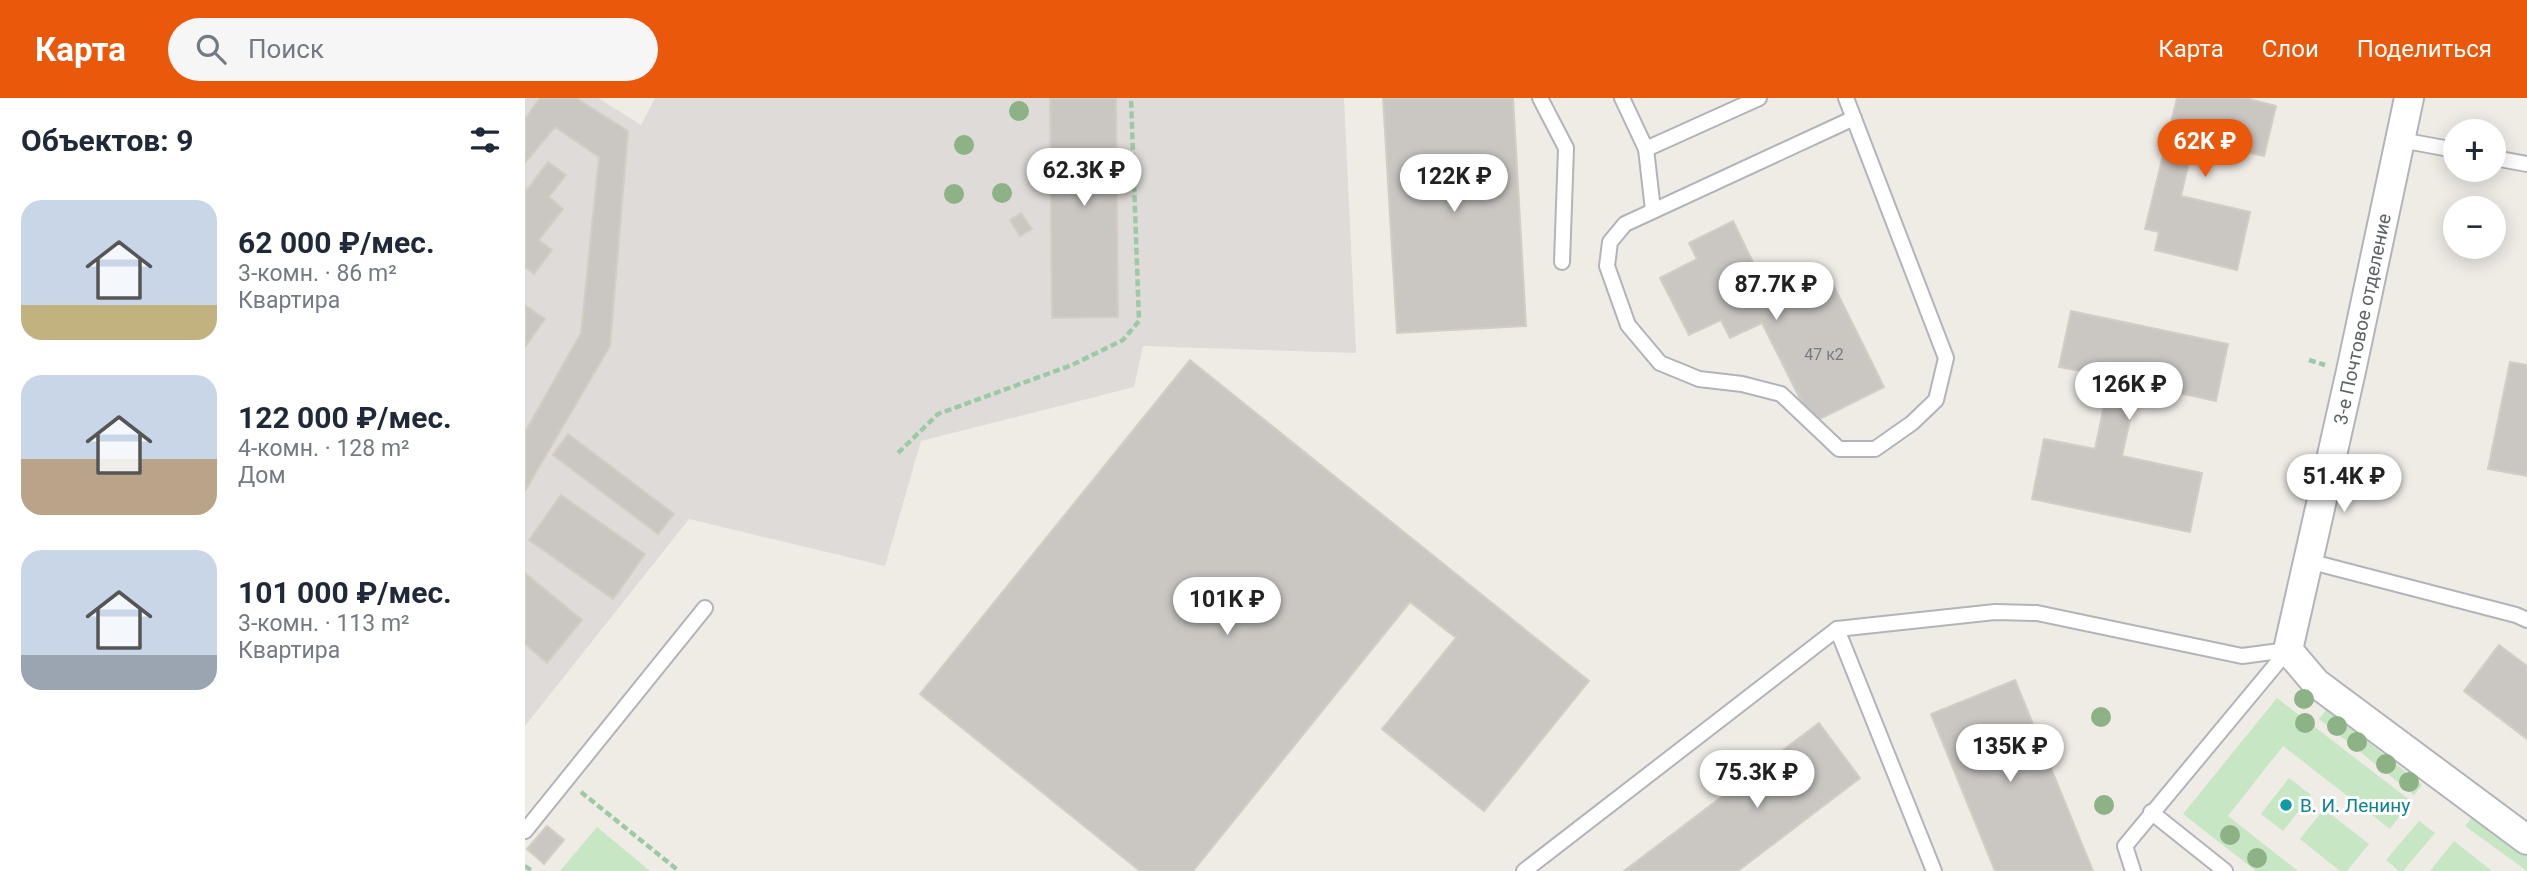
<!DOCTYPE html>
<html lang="ru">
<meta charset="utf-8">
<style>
body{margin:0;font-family:Roboto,sans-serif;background:#f6f6f7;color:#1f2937;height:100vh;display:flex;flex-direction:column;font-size:26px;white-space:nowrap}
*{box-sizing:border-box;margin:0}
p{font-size:23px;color:#747a83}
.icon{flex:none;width:38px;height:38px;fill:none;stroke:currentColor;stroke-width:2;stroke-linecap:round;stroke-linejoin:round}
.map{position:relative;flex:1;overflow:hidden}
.details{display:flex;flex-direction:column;background:#fff;width:525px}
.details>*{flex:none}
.buttons{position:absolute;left:1918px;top:21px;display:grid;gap:14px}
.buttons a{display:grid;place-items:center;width:63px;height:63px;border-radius:50%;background:#fff;box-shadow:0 4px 18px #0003;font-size:35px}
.price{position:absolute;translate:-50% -60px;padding:0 16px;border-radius:24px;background:#fff;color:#222;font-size:23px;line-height:46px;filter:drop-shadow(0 2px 4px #0008)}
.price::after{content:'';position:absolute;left:50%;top:42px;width:21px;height:16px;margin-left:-10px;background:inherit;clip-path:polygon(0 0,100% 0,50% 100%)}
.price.selected{background:#ea580c;color:#fff}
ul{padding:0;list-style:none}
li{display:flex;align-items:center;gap:21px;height:175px;padding:0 21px}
li span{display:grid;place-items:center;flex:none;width:196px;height:140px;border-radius:21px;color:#555}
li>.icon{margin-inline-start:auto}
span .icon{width:84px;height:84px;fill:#fffc;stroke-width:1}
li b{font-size:30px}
h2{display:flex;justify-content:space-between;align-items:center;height:84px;padding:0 21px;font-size:30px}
header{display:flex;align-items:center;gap:42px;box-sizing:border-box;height:98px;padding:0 35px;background:#ea580c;color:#fff}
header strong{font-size:33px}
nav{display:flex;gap:38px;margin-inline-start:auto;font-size:24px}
.search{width:490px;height:63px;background:#f6f6f7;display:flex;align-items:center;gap:18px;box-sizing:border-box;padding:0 24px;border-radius:38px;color:#747a83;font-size:26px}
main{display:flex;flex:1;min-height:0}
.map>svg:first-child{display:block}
.industrial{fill:#dedbd8}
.green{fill:#c7e6c4}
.building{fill:#cac7c3;stroke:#d4cdc4;stroke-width:2}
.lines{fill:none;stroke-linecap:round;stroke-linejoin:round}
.service-casing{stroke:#b1b4b8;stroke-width:18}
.minor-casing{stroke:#b1b4b8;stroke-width:32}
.path{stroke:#9ec9a6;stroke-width:4.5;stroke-dasharray:7 3.5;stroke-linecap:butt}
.service{stroke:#fff;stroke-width:14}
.minor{stroke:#fff;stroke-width:28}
.tree{fill:#8db286}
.culture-dot{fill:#0f9aa8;stroke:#fff;stroke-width:2.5}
.labels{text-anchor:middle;stroke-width:6;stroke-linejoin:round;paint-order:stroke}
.number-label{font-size:16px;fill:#787b7d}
.street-label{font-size:19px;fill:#5d6266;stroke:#fff}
.culture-label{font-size:19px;fill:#0d838f;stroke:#fff;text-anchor:start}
</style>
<header>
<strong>Карта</strong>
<div class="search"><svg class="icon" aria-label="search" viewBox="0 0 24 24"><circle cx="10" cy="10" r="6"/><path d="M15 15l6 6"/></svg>Поиск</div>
<nav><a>Карта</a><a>Слои</a><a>Поделиться</a></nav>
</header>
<main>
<section class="details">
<h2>Объектов: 9<svg class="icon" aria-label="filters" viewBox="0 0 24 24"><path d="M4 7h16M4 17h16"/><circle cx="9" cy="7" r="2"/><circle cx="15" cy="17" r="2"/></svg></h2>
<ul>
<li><span style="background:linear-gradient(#c9d6e8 75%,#c2b280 0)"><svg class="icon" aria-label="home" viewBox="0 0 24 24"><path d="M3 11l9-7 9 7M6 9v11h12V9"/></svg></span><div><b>62 000 ₽/мес.</b><p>3-комн. · 86 m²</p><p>Квартира</p></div></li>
<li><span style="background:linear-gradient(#c9d6e8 60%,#b9a48a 0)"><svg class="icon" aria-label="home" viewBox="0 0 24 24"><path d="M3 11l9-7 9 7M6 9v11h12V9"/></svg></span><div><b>122 000 ₽/мес.</b><p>4-комн. · 128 m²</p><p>Дом</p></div></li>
<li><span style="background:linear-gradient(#c9d6e8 75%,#9aa5b1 0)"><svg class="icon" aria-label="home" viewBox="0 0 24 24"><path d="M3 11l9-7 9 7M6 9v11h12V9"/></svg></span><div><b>101 000 ₽/мес.</b><p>3-комн. · 113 m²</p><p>Квартира</p></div></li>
</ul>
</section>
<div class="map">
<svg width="2002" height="773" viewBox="0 0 2002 773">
<rect width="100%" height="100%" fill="#efece6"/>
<path class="industrial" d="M0,0h73l43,27 14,-27h689l12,255 -213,-7 -9,41 -213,54 -36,125 -196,-47 -164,207z"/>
<g class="green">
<path d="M1752,600l134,103 -21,28 -107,-83 -55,70 70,55h-42l-73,-57z"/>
<path d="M1802,611l95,76 -8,10 -95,-76z"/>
<path d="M1764,680l22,17 -28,36 -22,-17z"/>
<path d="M1799,711l45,35 -22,27h-7l-40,-32z"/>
<path d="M1949,717l53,41v15l-62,-45z"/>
<path d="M1894,723l16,12 -32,38h-4l-13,-11z"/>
<path d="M72,729l53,44h-90z"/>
<path d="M1929,743l38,30h-62z"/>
</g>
<g class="building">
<path d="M15,0h36l52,33 -18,215 -85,145v-59l56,-99 18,-176 -44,-30 -30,36v-44z"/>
<path d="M525,0h66l2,219 -66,1z"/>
<path d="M858,0h130l13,228 -129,7z"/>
<path d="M1652,0h68l31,8 -12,50 -70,-16 -13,56 69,16 -13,58 -82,-20 4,-18 -14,-3z"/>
<path d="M23,64l18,13 -17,22 14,12 -24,31 13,10 -18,24 -9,-7v-75z"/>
<path d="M496,115l11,16 -12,7 -10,-16z"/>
<path d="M1208,123l43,89 56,-28 52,105 -72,36 -50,-100 -32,15 -9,-18 -32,15 -29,-57 37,-19 -8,-16z"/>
<path d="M0,207l20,14 -20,28z"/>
<path d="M1546,213l157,33 -12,57 -78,-17 -16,72 80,17 -12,59 -158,-33 12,-60 51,10 15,-72 -51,-10z"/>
<path d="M665,262l399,321 -105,130 -102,-82 74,-91 -46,-36 -217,269h-53l-220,-177z"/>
<path d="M1985,264l17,3v111l-39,-7z"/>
<path d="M43,336l106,80 -16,20 -105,-79z"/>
<path d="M36,397l84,59 -32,45 -84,-59z"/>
<path d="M0,475l57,47 -35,43 -22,-19z"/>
<path d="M1974,547l28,21v73l-63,-48z"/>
<path d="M1490,582l78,191h-98l-64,-157z"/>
<path d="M1294,625l41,55 -122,93h-114z"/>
<path d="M22,728l17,14 -20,24 -17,-15z"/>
</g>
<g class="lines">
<g class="service-casing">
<g id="service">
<path d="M1015,0l26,50 -4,114"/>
<path d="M1097,0l24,51 7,61"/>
<path d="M1321,0l100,260 -10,42 -24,23 -37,26h-36l-58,-55 -39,-10 -43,-5 -39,-16 -32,-38 -21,-59 3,-24 15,-18 229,-106"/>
<path d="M1876,42l54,10"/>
<path d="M1121,51l113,-51"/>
<path d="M1969,60l33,6"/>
<path d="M1783,463l208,54 11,5"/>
<path d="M1312,531l97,242"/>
<path d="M1626,714l74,59"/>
<path d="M0,733l180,-223"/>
<path d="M999,773l313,-242 158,-17 42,1 205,43 46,-6"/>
<path d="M1608,773l-8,-25 163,-196"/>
</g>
</g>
<g class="minor-casing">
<path id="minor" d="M1884,0l-58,273 -63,279 28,33 211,157"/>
</g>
<g class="path">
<path d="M1784,262l16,5"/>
<path d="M373,355l40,-39 134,-49 51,-25 16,-19 -8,-223"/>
<path d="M56,694l98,79"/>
<path d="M0,768l7,5"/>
</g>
<use href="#service" class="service"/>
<use href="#minor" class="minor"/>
</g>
<g class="tree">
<circle cx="494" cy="13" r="10"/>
<circle cx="439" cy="47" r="10"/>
<circle cx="477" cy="95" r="10"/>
<circle cx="429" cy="96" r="10"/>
<circle cx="1779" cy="601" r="10"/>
<circle cx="1576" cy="619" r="10"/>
<circle cx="1780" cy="625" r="10"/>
<circle cx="1812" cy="628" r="10"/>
<circle cx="1832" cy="644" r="10"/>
<circle cx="1861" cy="666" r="10"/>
<circle cx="1884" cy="684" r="10"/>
<circle cx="1579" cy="707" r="10"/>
<circle cx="1705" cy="737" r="10"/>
<circle cx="1732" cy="760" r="10"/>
</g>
<circle class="culture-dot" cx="1761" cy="707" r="7"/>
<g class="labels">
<g class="number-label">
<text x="1299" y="262">47 к2</text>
</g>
<g class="street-label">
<text transform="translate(1837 221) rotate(-78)" y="7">3-е Почтовое отделение</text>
</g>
<g class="culture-label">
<text x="1775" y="714">В. И. Ленину</text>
</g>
</g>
</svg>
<div class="buttons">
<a>+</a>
<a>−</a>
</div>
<b class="price selected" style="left:1680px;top:81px">62K ₽</b>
<b class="price" style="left:559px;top:110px">62.3K ₽</b>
<b class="price" style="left:929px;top:116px">122K ₽</b>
<b class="price" style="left:1251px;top:224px">87.7K ₽</b>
<b class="price" style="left:1604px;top:324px">126K ₽</b>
<b class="price" style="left:1819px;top:416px">51.4K ₽</b>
<b class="price" style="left:702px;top:539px">101K ₽</b>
<b class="price" style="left:1485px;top:686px">135K ₽</b>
<b class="price" style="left:1232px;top:712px">75.3K ₽</b>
</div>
</main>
